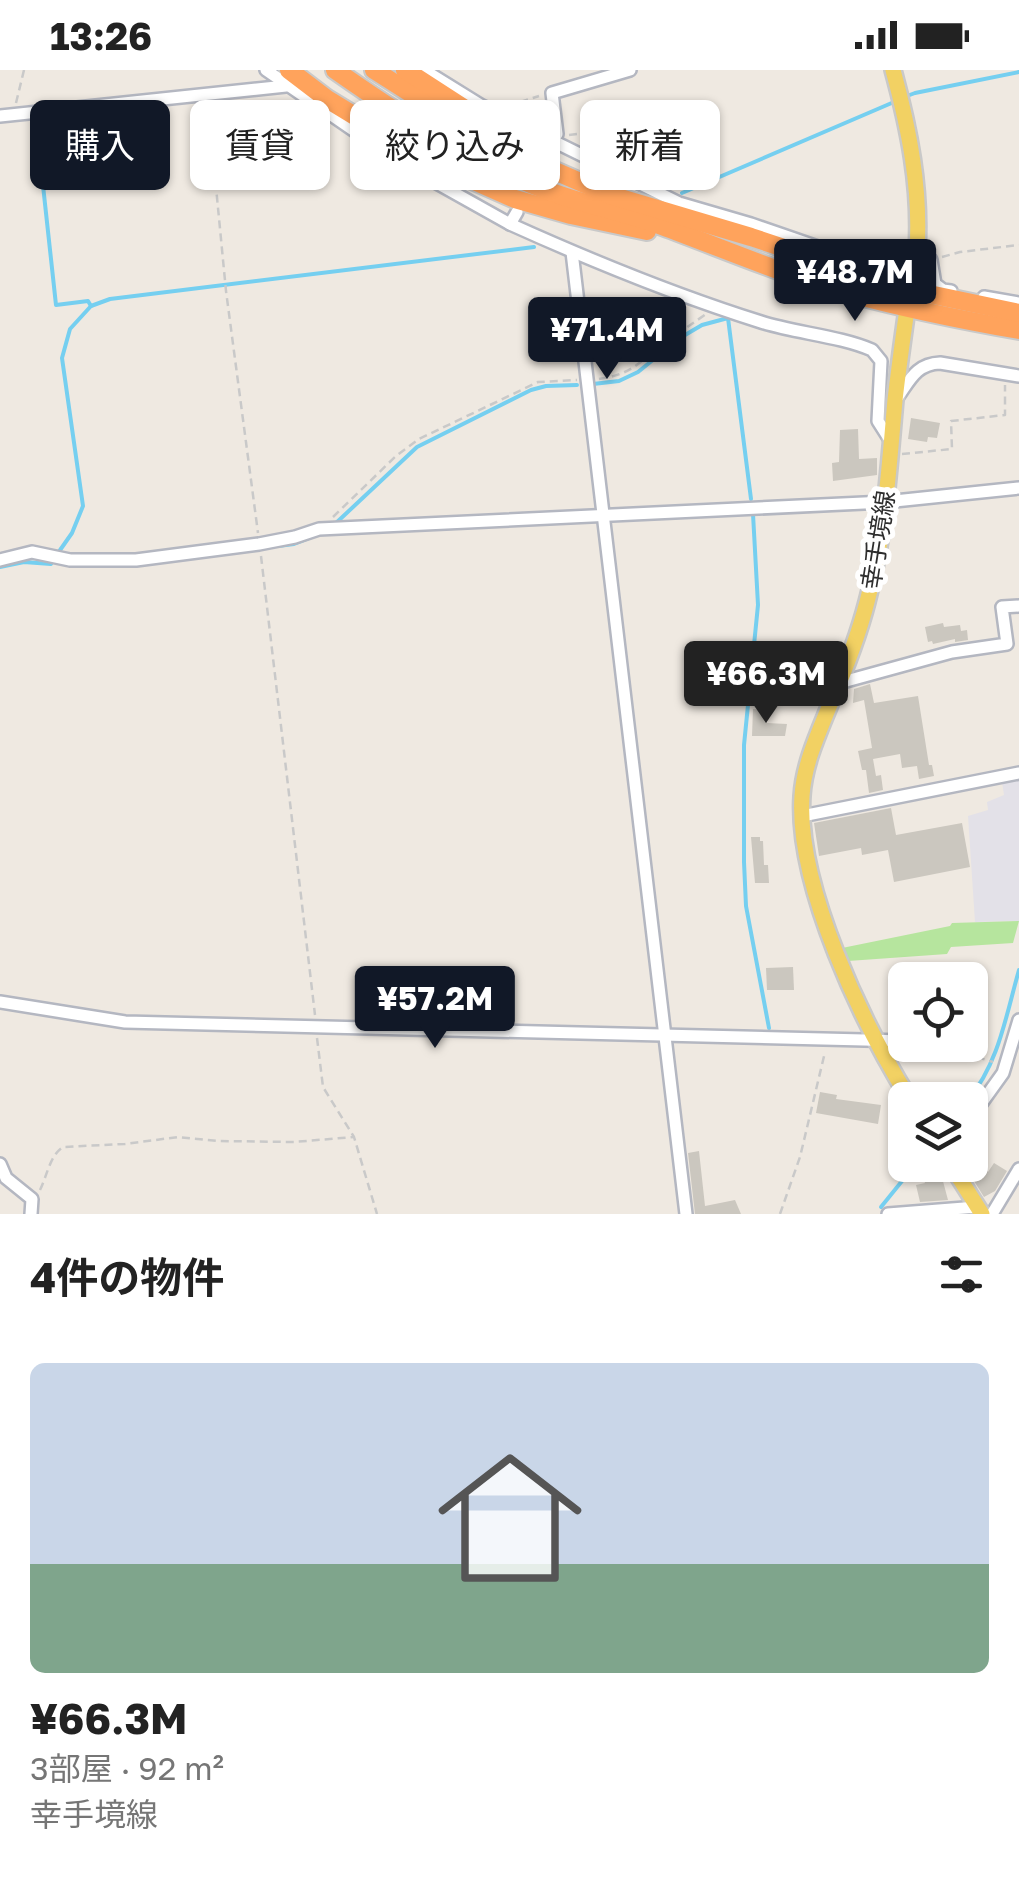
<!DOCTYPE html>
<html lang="ja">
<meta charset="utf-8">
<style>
body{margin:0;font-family:"Golos Text","Noto Sans JP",sans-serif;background:#f6f6f6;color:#222;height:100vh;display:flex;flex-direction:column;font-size:38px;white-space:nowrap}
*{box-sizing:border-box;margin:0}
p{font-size:32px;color:#767676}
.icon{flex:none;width:55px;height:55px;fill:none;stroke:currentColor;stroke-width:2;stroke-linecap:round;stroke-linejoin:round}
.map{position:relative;height:1144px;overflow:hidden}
.details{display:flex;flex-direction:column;background:#fff;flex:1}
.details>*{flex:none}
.banner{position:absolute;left:30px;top:30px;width:960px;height:90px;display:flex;gap:20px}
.buttons{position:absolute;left:888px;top:892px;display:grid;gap:20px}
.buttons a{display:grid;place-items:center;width:100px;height:100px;border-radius:15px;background:#fff;box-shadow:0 2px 8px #0004;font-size:50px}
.price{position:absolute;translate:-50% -85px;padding:0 22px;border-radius:10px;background:#111827;color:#fff;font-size:32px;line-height:65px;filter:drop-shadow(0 2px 5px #0008)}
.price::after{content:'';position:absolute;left:50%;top:60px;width:30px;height:22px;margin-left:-15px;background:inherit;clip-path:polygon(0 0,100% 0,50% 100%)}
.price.selected{background:#222;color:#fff}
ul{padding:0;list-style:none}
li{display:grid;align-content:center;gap:20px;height:530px;padding:0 30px}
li+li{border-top:2px solid #e0e0e0}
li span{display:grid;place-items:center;height:310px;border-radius:15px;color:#555}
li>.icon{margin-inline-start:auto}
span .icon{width:180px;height:180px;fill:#fffc;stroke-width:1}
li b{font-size:42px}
h2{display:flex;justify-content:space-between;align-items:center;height:120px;padding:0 30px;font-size:42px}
.pill{padding:0 35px;border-radius:15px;background:#fff;box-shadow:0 2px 8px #0004;font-size:35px;line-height:90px}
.pill.selected{background:#111827;color:#fff}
.status{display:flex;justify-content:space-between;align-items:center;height:70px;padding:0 50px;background:#fff;direction:ltr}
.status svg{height:28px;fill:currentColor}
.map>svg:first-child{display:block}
.industrial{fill:#e3e1e8}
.green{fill:#b6e59e}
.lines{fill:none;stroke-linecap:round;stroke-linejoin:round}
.stream{stroke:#75cff0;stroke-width:4}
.building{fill:#cbc7bf}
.minor-casing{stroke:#b4b7c1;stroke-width:16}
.major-casing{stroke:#c9c9c9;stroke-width:20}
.highway-casing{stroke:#c9c9c9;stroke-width:22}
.path{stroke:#c9c9c9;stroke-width:2.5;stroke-dasharray:8 5;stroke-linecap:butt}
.minor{stroke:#fff;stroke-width:11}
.major{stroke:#f2d163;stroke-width:15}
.highway{stroke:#ffa35c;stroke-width:18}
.labels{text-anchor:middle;stroke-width:10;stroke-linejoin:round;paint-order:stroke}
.street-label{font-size:25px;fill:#2e2e2e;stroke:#fff}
</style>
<div class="status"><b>13:26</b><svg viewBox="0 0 49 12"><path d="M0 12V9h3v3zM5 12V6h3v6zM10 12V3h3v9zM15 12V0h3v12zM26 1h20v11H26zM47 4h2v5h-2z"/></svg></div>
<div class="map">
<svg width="1019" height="1144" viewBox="0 0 1019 1144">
<rect width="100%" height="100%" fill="#efe9e1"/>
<path class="industrial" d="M1019,709v142l-44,1 -7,-106 20,-6 -1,-8 17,-7 -2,-13z"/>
<path class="green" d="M1019,851l-6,22 -62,4 -4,7 -99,7 -6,-13 108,-22 2,-3z"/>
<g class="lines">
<g class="stream">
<path d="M907,26l8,-3 104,-21"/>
<path d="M36,51l20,184 32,-4 3,5"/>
<path d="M682,123l212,-91"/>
<path d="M593,314l26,-3 19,-9 42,-34 22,-13 26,-7 23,181"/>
<path d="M753,444l5,91 -14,140v117l2,44 23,122"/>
<path d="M336,453l81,-76 114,-57 15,-4 31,-1"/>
<path d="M278,476l16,-2 18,-7"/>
<path d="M58,483l14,-20 11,-27 -21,-148 8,-29 21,-23 19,-7 424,-52"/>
<path d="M0,497l24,-5 27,2 2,-3"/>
<path d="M968,1030c31,-37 38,-85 51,-130"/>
<path d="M881,1137l34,-42"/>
</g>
</g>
<g class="building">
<path d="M254,31l1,13 -40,4 -1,-13z"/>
<path d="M911,348l29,5 -3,15 -9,-1 -1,5 -19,-3z"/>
<path d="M858,359l1,30 18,-1v17l-44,6 -1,-18 7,-1 1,-32z"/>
<path d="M943,553l1,4 16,-2 1,6 6,-1 1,10 -13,2v-3l-22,5 -1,-3 -4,1 -3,-15z"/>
<path d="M870,614l4,19 44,-7 11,69h3l2,11 -15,3 -2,-13 -15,2 -2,-14 -27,5 3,17 5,-1 2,15 -14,3 -3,-23h-4l-4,-19 14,-3 -8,-48 -11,3 1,-14z"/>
<path d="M753,639l11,1v4h3v9l20,1 -2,12h-33z"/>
<path d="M891,738l5,27 66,-12 8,44 -76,15 -6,-32 -26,5 -1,-7 -42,8 -5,-33z"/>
<path d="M751,767h9v4h3l1,24h4l1,18h-14z"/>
<path d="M793,897l1,23h-27l-1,-22z"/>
<path d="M820,1022l17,3 -1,4 45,6 -3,19 -62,-11z"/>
<path d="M699,1081l6,55 30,-6 6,14h-46l-7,-61z"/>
<path d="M979,1085l9,17 6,-9 13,8 -12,20 -11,6 -20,-32h6v-5z"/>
<path d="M940,1100l8,30 -28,2 -4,-17 9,-2 -2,-5 7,-2 -1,-3z"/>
</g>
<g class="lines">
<g class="minor-casing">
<g id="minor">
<path d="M266,0l135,93 109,61"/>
<path d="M424,0l58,36 197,97 72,21 93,32 73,-3 14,7 4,24 8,6 8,1"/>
<path d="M0,46l286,-30"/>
<path d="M550,76l7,-12 -5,-41 78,-23"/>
<path d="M517,142l-7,12c82,37 165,71 251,98 34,11 79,14 111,28l9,11 -3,60 14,22"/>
<path d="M572,182l114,962"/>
<path d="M984,227l35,6"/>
<path d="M897,328c13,-18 19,-34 43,-35l79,13"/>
<path d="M0,490l32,-8 38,8h66l123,-16 36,-7 24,-8 566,-27 134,-14"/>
<path d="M839,613l113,-31 55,-8 -5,-37 17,-1"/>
<path d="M802,746l217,-43"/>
<path d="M0,932l125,20 780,19"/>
<path d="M970,1049l33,-46 16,-53"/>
<path d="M0,1094l6,14 26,21 -1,15"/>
<path d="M888,1144l89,-7"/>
<path d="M992,1144l27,-45"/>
</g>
</g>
<g class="major-casing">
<g id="major">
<path d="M893,0c16,59 28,118 24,180 -1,15 -5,30 -8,45 -5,35 -10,70 -14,105 -6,68 -10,136 -28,202 -9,35 -22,68 -36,100 -12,30 -27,61 -29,94 -6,90 61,228 108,304"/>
<path d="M951,1095l31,49"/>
</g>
</g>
<g class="highway-casing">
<g id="highway">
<path d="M289,0l38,29 100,61 88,39 56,16 76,16"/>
<path d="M335,0c67,47 135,91 211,120 38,15 78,22 116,36 62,23 123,49 186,67 56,15 114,27 171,37"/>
<path d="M374,0l69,44 59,34 108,47 141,42 159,53 109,23"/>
<path d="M405,0l82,53 62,35"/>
</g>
</g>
<g class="path">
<path d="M16,33l8,-33"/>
<path d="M208,34l18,187 32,242"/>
<path d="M508,36l31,-10"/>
<path d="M569,65l154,-18"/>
<path d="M942,187l18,-5 59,-7"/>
<path d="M599,309c34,-5 40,-17 65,-36 14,-10 28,-19 42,-29"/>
<path d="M902,384l50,-5 -1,-28 54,-6v-30"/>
<path d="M333,447l63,-61 23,-17 119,-57 39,-2"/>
<path d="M261,486l54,459"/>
<path d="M317,968l6,49 31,50 23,77"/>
<path d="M913,978l41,2 39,12"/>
<path d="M40,1120c7,-14 10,-35 23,-43l62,-3 53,-7 41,4 75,1 60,-5"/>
<path d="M780,1144l20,-57 25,-105"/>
</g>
<use href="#minor" class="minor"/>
<use href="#major" class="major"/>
<use href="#highway" class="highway"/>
</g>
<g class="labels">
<g class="street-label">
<text transform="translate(878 470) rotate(-81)" y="9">幸手境線</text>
</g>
</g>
</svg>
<div class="buttons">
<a><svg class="icon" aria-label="locate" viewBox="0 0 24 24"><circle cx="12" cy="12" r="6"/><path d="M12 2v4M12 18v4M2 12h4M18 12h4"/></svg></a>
<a><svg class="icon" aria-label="layers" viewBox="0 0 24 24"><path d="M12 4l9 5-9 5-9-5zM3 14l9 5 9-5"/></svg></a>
</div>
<b class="price" style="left:855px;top:254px">¥48.7M</b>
<b class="price" style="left:607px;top:312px">¥71.4M</b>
<b class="price selected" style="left:766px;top:656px">¥66.3M</b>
<b class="price" style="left:435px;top:981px">¥57.2M</b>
<div class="banner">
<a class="pill selected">購入</a>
<a class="pill">賃貸</a>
<a class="pill">絞り込み</a>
<a class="pill">新着</a>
</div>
</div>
<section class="details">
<h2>4件の物件<svg class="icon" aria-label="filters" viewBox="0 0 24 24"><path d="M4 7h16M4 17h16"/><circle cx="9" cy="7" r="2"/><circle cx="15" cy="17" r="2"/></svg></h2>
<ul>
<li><span style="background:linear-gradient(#c9d6e8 65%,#7fa58c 0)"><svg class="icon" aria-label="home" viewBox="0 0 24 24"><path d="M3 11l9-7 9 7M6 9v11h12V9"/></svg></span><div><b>¥66.3M</b><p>3部屋 · 92 m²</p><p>幸手境線</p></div></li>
</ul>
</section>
